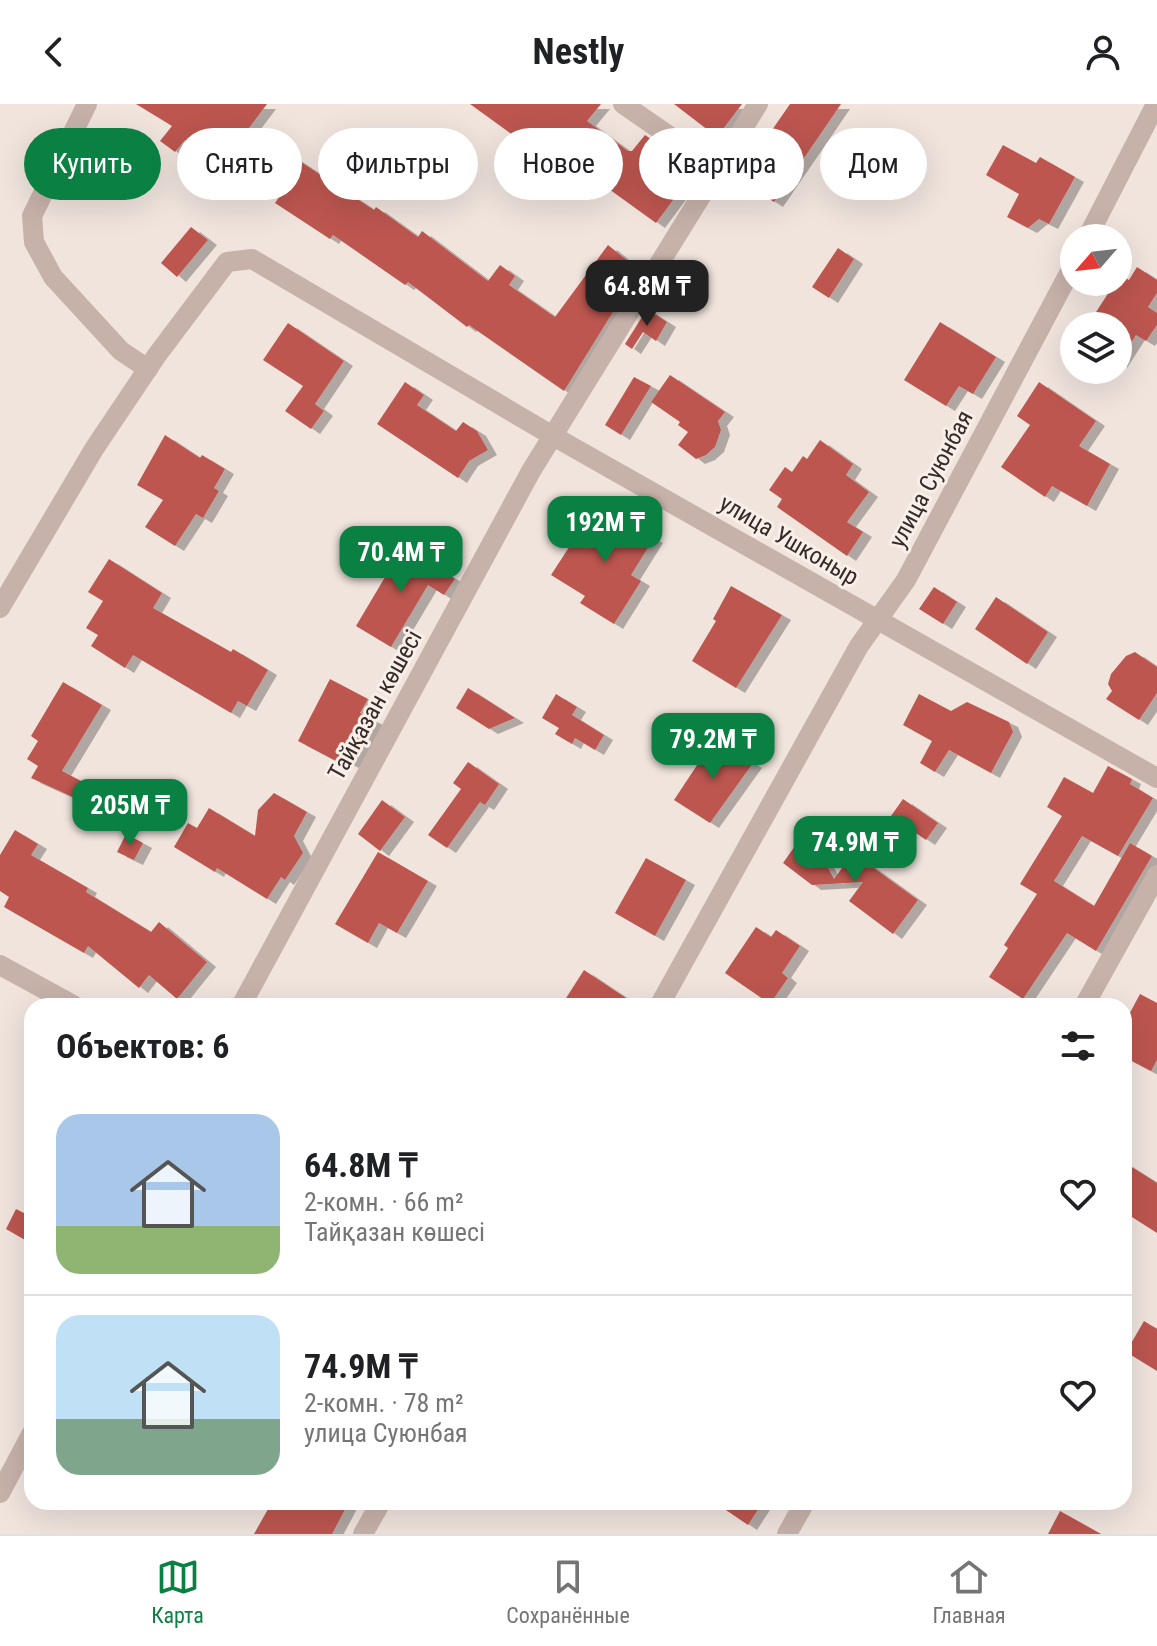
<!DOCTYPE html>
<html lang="ru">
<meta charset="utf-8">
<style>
body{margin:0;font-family:"Roboto Condensed",sans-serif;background:#f6f6f6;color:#202124;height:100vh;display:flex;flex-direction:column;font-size:30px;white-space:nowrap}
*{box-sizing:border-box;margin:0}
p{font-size:26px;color:#757577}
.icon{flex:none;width:44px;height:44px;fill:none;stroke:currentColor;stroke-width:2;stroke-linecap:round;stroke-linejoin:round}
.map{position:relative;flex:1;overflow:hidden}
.sheet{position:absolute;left:24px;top:894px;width:1108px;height:512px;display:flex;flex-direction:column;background:#fff;border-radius:24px;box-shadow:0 8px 32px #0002}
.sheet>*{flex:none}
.banner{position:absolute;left:24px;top:24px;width:1110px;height:72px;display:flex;gap:16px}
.needle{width:52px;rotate:242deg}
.tools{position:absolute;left:1060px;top:120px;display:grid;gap:16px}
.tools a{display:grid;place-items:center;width:72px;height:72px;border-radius:50%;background:#fff;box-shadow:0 8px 32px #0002;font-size:40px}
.price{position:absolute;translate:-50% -68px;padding:0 18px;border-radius:16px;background:#0b8043;color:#fff;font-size:26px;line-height:52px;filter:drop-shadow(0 2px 4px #0008)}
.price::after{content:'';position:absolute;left:50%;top:48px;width:24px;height:18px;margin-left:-12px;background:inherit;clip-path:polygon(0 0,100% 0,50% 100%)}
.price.active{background:#222;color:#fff}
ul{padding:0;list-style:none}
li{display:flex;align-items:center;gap:24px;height:200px;padding:0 32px}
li+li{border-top:2px solid #e0e0e0}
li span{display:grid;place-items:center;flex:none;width:224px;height:160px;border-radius:24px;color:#555}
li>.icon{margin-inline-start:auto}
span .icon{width:96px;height:96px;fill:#fffc;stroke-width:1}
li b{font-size:34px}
h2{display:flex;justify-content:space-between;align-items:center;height:96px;padding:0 32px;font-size:34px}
.tag{padding:0 28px;border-radius:36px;background:#fff;box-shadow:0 8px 32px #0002;font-size:28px;line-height:72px}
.tag.active{background:#0b8043;color:#fff}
header{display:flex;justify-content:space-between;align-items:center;height:104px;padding:0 32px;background:#fff;font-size:36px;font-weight:700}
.dock{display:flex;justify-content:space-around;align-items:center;height:112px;border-top:2px solid #e0e0e0;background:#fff;font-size:22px;color:#757577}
.dock a{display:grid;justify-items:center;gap:4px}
.dock .active{color:#0b8043}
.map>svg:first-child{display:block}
.building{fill:#bc5750;filter:url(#shadow)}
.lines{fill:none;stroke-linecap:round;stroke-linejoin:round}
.minor{stroke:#c7b2aa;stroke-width:20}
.labels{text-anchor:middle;stroke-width:6;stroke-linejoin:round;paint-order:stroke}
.street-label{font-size:24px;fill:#362b29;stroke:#f8efe9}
</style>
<header><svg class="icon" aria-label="back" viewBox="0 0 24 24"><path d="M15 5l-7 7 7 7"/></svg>Nestly<svg class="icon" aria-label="person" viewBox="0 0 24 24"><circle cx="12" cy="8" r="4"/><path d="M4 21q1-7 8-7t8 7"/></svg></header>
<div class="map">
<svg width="1157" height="1430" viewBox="0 0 1157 1430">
<defs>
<filter id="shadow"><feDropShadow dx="9" dy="5" stdDeviation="0" flood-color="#0004"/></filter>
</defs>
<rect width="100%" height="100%" fill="#f0e4dd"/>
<g class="building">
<path d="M136,0h131l-18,24 41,31 2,-3 82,54 2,-3 42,30 4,-6 66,50 12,-16 15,11 -6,9 46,32 53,-72 31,25 -75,121 -95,-66 -2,2 -59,-45 -3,3 -72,-50 -3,4 -55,-36 13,-19 -39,-24 -14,18 -50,-38 -10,12 -15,-11 12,-15z"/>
<path d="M470,0h131l-14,17 41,30h4l13,-16 16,11 5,4 -13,17 29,21 -26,35 -61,-44 -8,10z"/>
<path d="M674,0h68l-25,33z"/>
<path d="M790,0h51l-67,98 -23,-15 7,-10 -13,-8z"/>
<path d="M411,33l35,26 -12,17 -36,-26z"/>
<path d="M1003,41l33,18 4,-6 35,20 -26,47 -10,-5 -11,9 -21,-11 12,-23 -33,-19z"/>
<path d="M191,123l17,13 -31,37 -16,-14z"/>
<path d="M838,144l16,11 -25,39 -17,-11z"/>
<path d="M1137,163l20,13v13l-9,14 9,6v12l-11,16 -10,-6 -18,28v-37h-31l33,-51 9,5z"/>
<path d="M647,205l20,13 -11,19 -13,-9 -11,17 -7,-5z"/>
<path d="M940,218l56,35 -23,37 -14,-8 -13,20 -42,-26z"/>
<path d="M288,219l56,38 -29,43 9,7 -13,18 -26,-18 18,-25 -40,-26z"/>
<path d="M670,271l55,37 -7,9 3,9 -6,17 -9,8 -10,4 -18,-14 10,-13 -10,-7 2,-3 -29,-20z"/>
<path d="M634,273l17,9 -30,49 -16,-10z"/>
<path d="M405,278l19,13 -7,10 39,26 7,-9 14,9 11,19 -19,11 -11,17 -81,-54z"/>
<path d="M1039,278l57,39 -17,25 31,18 -23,42 -35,-20 -7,11 -44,-30 29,-42 -13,-9z"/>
<path d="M165,331l35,23 2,-3 23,14 -11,19 5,3 -16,27 -7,-4 -21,32 -30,-19 18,-27 -26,-15z"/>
<path d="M820,336l33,24 -7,11 23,17 -22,30 16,10 -16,24 -70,-49 5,-8 -13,-9 16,-23 7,5 11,-16 4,3z"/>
<path d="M604,403l50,31 -23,37 10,6 -27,43 -34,-21 5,-7 -34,-21 26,-40 7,4z"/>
<path d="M398,438l57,37 -11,16 -16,-10 -37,62 -35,-21 38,-64 -7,-4z"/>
<path d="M109,455l53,34 -9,15 78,44 2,-3 35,21 -21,36 -9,-5 -7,12 -98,-58 -8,13 -34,-22 7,-11 -12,-7 17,-27 -15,-9z"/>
<path d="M731,482l51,29 -46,73 -44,-27 24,-40 -3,-2z"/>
<path d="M934,483l23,15 -14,22 -24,-15z"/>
<path d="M996,493l52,35 -21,32 -52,-35z"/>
<path d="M1135,548l22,15v26l-18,27 -33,-21 6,-8 -4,-7 3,-10 15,-18z"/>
<path d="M330,575l38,20 -8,14 14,7 -22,44 -14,-7 -2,4 -38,-20z"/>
<path d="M63,578l39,23 -40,66 21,11 -8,16 -44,-20 7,-12 -11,-7 11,-18 -7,-5z"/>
<path d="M468,584l47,30 -26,11 -33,-21z"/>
<path d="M556,590l21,13 -5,8 32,20 -9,15 -20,-12 -3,6 -17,-10 4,-6 -17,-10z"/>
<path d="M919,590l32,17 16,-9 42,20 4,10 -22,41 -42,-23 -14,22 -15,-9 12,-22 -29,-16z"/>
<path d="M715,634l38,25 -43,60 -36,-23z"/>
<path d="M468,658l31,22 -14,21 -5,-3 -33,46 -19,-13 33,-46 -8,-6z"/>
<path d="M1108,662l24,13 -2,5 23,14 -35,58 -36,-20 -28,45 40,25 36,-63 22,13 -56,95 -29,-18 -44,66 -34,-22 19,-29 -4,-3 33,-51 -17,-10 42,-68 -15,-9 17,-30 29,16z"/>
<path d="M274,689l33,19 -13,24 9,17 -18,27 -4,-3 -14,22 -50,-31 -2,4 -41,-25 14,-24 9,5 12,-20 46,28 3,-26z"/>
<path d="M903,695l35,24 -12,17 -35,-24z"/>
<path d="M382,696l23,17 -25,34 -22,-17z"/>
<path d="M15,726l23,14 -7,11 57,33 -2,4 65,40 8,-10 48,40 -30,37 -28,-24 -10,13 -51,-42 -4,7 -80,-46 5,-10 -9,-6v-36z"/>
<path d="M126,730l17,9 -9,17 -17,-8z"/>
<path d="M800,735l14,3 20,37 19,-26 65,47 -25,34 -44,-33 14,-19 -51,3 -29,-22z"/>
<path d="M378,748l50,29 -31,52 -18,-10 -11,20 -33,-19z"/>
<path d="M646,754l40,22 -31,56 -40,-23z"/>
<path d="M756,823l15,10 5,-7 24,16 -18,27 6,5 -18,26 -45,-31z"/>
<path d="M584,866l54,36h-77z"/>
<path d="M1140,890l17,9v57l-6,11 -27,-14v-33z"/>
<path d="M1124,1058l33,21v50l-33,-21z"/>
<path d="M16,1105l8,4 8,-3v34l-26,-15z"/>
<path d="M1144,1217l13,8v42l-31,-19z"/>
<path d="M272,1398h77l-17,32h-78z"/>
<path d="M714,1398h49l-15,23z"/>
<path d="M1060,1407l41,23h-53z"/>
</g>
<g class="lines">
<g class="minor">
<path d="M87,0l-55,112 2,26 19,35 68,74 27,18"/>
<path d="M623,0l94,65"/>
<path d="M1087,134l69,-134"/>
<path d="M0,504l94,-159 63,-94 70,-93 25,-3 301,177 604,342"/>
<path d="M0,861l75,41"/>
<path d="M241,902l290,-535 227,-367"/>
<path d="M659,902l200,-360 47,-66 168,-316"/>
<path d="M1084,902l73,-131"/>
<path d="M0,1389l32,-60"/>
<path d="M363,1430l18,-32"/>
<path d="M787,1430l18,-32"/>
</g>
</g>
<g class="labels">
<g class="street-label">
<text transform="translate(931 375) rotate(-62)" y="8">улица Суюнбая</text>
<text transform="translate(789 436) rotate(30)" y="8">улица Ушконыр</text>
<text transform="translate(375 601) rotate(-61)" y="8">Тайқазан көшесі</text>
</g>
</g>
</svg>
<div class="tools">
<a><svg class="needle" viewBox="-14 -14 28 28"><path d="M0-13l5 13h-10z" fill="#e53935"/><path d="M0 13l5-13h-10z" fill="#757577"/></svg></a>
<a><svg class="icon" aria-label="layers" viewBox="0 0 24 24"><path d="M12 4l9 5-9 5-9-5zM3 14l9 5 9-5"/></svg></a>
</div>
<b class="price active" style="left:647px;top:224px">64.8M ₸</b>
<b class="price" style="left:605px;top:460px">192M ₸</b>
<b class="price" style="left:401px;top:490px">70.4M ₸</b>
<b class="price" style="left:713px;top:677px">79.2M ₸</b>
<b class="price" style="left:130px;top:743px">205M ₸</b>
<b class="price" style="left:855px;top:780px">74.9M ₸</b>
<div class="banner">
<a class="tag active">Купить</a>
<a class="tag">Снять</a>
<a class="tag">Фильтры</a>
<a class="tag">Новое</a>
<a class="tag">Квартира</a>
<a class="tag">Дом</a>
</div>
<section class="sheet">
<h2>Объектов: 6<svg class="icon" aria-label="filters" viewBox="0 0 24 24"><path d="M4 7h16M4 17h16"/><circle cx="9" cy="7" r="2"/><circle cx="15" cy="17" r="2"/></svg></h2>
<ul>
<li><span style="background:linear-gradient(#a9c7e8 70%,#8fb573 0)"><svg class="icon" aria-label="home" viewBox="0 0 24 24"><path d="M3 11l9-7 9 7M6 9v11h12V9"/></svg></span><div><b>64.8M ₸</b><p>2-комн. · 66 m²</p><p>Тайқазан көшесі</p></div><svg class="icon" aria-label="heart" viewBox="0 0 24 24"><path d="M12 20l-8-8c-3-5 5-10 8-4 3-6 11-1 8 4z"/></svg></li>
<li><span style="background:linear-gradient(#bfe0f5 65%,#7fa58c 0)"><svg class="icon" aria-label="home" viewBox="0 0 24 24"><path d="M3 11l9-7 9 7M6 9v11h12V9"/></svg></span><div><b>74.9M ₸</b><p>2-комн. · 78 m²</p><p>улица Суюнбая</p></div><svg class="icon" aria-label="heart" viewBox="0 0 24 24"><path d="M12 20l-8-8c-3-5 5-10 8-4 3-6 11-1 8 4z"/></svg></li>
</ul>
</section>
</div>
<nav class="dock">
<a class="active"><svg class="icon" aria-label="map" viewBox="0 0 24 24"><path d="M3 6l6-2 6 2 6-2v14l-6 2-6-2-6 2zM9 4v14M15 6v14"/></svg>Карта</a>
<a><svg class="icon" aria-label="saved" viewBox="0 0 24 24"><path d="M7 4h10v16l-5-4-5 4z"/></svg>Сохранённые</a>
<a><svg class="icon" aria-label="home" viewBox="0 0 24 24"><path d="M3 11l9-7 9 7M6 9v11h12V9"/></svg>Главная</a>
</nav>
